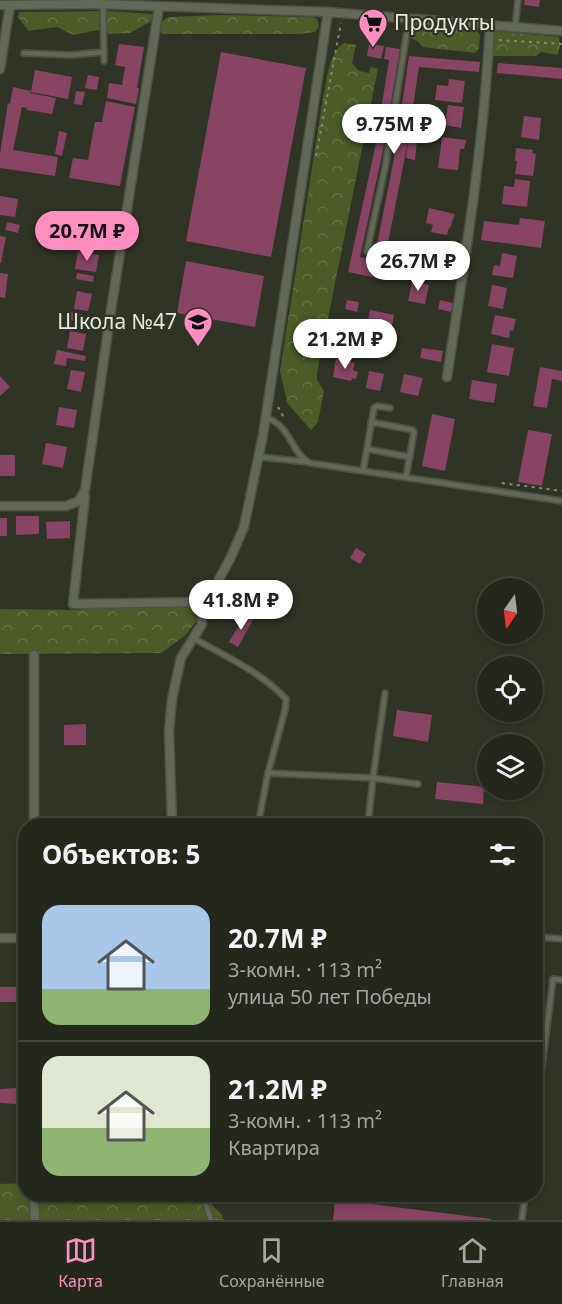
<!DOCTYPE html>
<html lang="ru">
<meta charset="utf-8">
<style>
body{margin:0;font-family:"Noto Sans",sans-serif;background:#2b2f25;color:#f1f3f6;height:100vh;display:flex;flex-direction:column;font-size:22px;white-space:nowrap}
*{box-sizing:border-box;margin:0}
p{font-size:20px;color:#a3a5a3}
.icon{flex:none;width:33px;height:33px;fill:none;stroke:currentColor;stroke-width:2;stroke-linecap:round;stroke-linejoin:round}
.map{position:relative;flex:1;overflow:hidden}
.sheet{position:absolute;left:18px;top:818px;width:525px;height:384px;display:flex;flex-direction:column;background:#23271c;border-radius:24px;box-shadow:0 3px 9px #0003,0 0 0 2px #40443b}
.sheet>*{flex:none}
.needle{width:39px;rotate:194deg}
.controls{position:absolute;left:477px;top:578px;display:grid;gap:12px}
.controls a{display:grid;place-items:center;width:66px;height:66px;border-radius:50%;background:#23271c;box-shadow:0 3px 9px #0003,0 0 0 2px #40443b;font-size:30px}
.price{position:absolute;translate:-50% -51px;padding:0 14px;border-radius:21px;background:#fff;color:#222;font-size:20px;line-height:39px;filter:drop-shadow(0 2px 3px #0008)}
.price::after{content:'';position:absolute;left:50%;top:36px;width:18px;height:14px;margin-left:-9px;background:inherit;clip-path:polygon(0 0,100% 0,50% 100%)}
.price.active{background:#fd8ebf;color:#111}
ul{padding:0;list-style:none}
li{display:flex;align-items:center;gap:18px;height:150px;padding:0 24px}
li+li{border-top:2px solid #40443b}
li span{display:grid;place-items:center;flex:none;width:168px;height:120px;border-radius:18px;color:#555}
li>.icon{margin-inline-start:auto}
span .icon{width:72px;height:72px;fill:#fffc;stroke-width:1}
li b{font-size:26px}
h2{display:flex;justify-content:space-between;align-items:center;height:72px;padding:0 24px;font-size:26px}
.tab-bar{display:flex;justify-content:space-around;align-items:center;height:84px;border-top:2px solid #40443b;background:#23271c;font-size:16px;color:#a3a5a3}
.tab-bar a{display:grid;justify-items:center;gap:3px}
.tab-bar .active{color:#fd8ebf}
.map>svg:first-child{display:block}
.forest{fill:url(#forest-crowns)}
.building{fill:#884463}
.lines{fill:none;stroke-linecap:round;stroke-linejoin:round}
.service-casing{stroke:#4d5145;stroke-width:8}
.minor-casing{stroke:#4d5145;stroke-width:11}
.path{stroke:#85897d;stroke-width:2;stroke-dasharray:3 4.5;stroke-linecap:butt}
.service{stroke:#626858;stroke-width:4.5}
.minor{stroke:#626858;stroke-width:8}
.labels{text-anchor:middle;stroke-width:4.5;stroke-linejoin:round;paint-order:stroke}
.poi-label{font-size:21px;fill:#e6e9e0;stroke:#2f3426;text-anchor:start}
</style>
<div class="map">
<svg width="562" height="1220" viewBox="0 0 562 1220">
<defs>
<pattern id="forest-crowns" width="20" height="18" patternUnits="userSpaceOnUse" patternTransform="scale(1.5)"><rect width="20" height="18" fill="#4c5b27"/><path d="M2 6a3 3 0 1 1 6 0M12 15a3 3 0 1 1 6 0" fill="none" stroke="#667346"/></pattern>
</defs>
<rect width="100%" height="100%" fill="#2f3426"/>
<g class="forest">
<path d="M111,11l42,3v3l-3,5 -20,11 -21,1 -11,-4 -25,5 -16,-8 -29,4 -10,-14 1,-5z"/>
<path d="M222,15l91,2 4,2 2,7 -4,6 -16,2h-136l-3,-4 2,-8 6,-5z"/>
<path d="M417,22l58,6 5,7 -1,14 -4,4 -52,-6 -6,-6 -8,-4 1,-8z"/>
<path d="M489,30l70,7 1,8 -2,10 -17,-3 -5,4h-47z"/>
<path d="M344,43l12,2 -4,18 7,8 10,2 2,-6 7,2 -61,304v7l7,11 -6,31 -7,8 -24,-27 -7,-32 43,-273c4,-17 5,-45 21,-55z"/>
<path d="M190,602l7,18 -11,15 -25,18 -161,1v-45l79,1 12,-6z"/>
<path d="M25,1183l1,11h164l13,2 19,19 2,5h-224v-36z"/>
</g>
<g class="building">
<path d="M525,0h15l-1,7 -15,-2z"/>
<path d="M119,44l25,3 -7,41h2l-3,16 -29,-6 2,-15 13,2 3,-18 -10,-2z"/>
<path d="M369,44l15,2 -3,13 -14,-3z"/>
<path d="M386,47l14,2 -17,101 -23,107 14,3 21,-107 14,-97 71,6 -1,10 -60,-5 -10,66 16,2v7l-8,-1 -2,19 -9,-2 2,-17 -27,138 -33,-7 27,-124 14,-88 -5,-1z"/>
<path d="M221,52l85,16 -35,189 -85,-16z"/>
<path d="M498,63l64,5v11l-65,-6z"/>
<path d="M35,70l37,7 -4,22 -37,-7z"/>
<path d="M88,75l11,2 -2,13 -12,-2z"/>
<path d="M449,79l16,2 -3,22 -27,-3 2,-15 11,1z"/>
<path d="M13,87l18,4 -1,2 26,5 -4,16 -25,-4v-2l-5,-1 -9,43 45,7 -3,19 -55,-8v-14l8,-51 2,1z"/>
<path d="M76,91l9,1 -3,13 -8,-1z"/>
<path d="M106,101l29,6 -15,79 -51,-8 4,-20 15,2 7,-38h7z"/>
<path d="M448,105l16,2 -3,21 -16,-3z"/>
<path d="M524,116l17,2 -2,22 -18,-3z"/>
<path d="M59,131l8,2 -5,23 -7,-2z"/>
<path d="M442,137l24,3 -2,9h-4l-2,21 -20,-2z"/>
<path d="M516,148l17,2 -1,3 4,1 -3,22 -18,-2 2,-13h-2z"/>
<path d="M515,179l15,2 -3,26 -25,-3 2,-18 10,1z"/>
<path d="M0,196l18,3 -3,18 -15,-2z"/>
<path d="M429,208l26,6 -5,14 -1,-1 -2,8 -16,-3 2,-7 -7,-2z"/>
<path d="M520,218l25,3 -4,27 -60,-8 3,-19 35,4z"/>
<path d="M7,222l13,3 -2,8 -13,-3z"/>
<path d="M77,231l24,5 -3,13 -12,-3 1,-6 -11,-2z"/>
<path d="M0,236l6,1 -5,26h-1z"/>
<path d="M434,242l18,4 -5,19 -18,-4z"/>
<path d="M78,251l21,4 -3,17 -21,-3z"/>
<path d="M502,253l15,3 -4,22 -21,-3 2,-10 6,1z"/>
<path d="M186,261l78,15 -9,51 -78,-14z"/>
<path d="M0,273l8,1 -3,24 -5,-1z"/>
<path d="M77,273l17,3 -1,6 -17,-3z"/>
<path d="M413,277l6,1 -1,4 11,3 -4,19 -17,-3z"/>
<path d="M492,285l15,3 -4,21 -15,-3z"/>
<path d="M77,291l15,3 -4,17 -14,-2z"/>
<path d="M347,300l12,2 -2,10 -12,-3z"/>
<path d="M440,300l13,3 -2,9 -13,-3z"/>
<path d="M370,310l24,5 -4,21 -24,-4z"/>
<path d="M70,312l14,3 -1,7 -15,-2z"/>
<path d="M495,315l21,4 -3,12 -3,-1 -1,8 -18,-4z"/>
<path d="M70,331l16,3 -3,17 -16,-3z"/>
<path d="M337,333l41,7 -2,13 -41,-7z"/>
<path d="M492,344l22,4 -5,28 -22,-4z"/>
<path d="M422,348l21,3 -2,11 -21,-4z"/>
<path d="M57,350l29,6 -1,5 -18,-3 -1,8 -12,-2z"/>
<path d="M336,359l19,4 -2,7 5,2 -2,7 -4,-1 -1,3 -18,-4z"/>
<path d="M540,367l22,4v10l-10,-2 -5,29 -14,-2z"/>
<path d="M71,370l14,2 -4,20 -14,-3z"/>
<path d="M369,371l15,3 -4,17 -14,-3z"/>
<path d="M404,374l19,4 -5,18 -18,-4z"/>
<path d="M0,376l10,11 -10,9z"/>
<path d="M472,380l25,4 -3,19 -25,-4z"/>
<path d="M59,407l18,3 -3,18 -18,-3z"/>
<path d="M432,414l23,5 -10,52 -23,-5z"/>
<path d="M528,430l24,4 -10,52 -24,-4z"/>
<path d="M46,443l21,4 -4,21 -21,-4z"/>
<rect x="0" y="455" width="15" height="21"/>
<path d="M16,516h23v18l-23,1z"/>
<rect x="0" y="518" width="7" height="18"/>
<path d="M70,521v17l-23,1 -1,-17z"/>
<path d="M356,548l10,6 -6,10 -10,-6z"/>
<path d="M245,615l8,5 -15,27 -9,-5z"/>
<path d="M397,710l35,5 -4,27 -35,-6z"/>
<path d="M86,724v21h-22v-20z"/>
<path d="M437,782l47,5 -1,17 -48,-5z"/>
<rect x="0" y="987" width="18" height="15"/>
<path d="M16,1088l1,16 -17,-1v-14z"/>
<path d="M335,1202l20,2v-2l136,17v1h-158z"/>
</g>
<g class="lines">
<g class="service-casing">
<g id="service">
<path d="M103,5l1,56"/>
<path d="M515,27l3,-27"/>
<path d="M24,53l46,2 34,-3"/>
<path d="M367,251l18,-83 24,-149"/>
<path d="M265,416c6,4 13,7 17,12 10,11 14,28 28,35l252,38"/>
<path d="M371,422l42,8 1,2 -8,45"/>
<path d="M367,449l43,8"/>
<path d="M259,457l49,5"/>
<path d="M363,471l11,-63 3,-2 13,2"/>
<path d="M193,638c32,18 68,34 93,61l-1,11 -17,63 -10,52"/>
<path d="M268,773l105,5 45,6"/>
<path d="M368,825l5,-47 12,-85"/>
<path d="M536,937l26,2"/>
<path d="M536,1114l17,-135 9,1"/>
<path d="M202,1194l9,26"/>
<path d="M522,1220l3,-26"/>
</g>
</g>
<g class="minor-casing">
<g id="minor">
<path d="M0,5l97,-1 231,8 234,19"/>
<path d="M0,69l10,-64"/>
<path d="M447,377c18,-117 37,-234 43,-352"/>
<path d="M85,496l-12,108 128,-2"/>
<path d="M0,506h66l13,-5 6,-11 26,-180 48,-303"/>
<path d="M34,655v170"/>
<path d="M172,825l-3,-94 3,-32 9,-41 21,-34 -1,-22 9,-6 21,-39 13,-30 19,-92 65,-423"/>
<path d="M0,938h26"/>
<path d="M34,1194l1,26"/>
</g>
</g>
<g class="path">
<path d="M499,40l63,4"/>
<path d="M316,156l25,-133"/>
<path d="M278,407l6,11"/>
<path d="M502,483l60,8"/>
</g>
<use href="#service" class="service"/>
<use href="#minor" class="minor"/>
</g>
<defs>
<g id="supermarket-pin" transform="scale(1.5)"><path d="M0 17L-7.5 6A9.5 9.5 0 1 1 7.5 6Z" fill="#fd8ebf" stroke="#2f3426"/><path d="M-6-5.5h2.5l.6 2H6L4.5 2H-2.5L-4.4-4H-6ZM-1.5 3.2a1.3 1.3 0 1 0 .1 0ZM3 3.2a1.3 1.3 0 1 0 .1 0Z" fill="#111"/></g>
<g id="school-pin" transform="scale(1.5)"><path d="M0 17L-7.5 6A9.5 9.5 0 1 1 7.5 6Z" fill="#fd8ebf" stroke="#2f3426"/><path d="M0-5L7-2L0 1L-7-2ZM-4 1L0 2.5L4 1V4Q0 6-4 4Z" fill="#111"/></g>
</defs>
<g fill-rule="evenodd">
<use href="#supermarket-pin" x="373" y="23"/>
<use href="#school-pin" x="198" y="322"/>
</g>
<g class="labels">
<g class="poi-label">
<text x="394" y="30">Продукты</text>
<text x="177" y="329" text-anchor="end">Школа №47</text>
</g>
</g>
</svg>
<div class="controls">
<a><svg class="needle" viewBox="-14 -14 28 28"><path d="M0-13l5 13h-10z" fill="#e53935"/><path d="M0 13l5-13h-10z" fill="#a3a5a3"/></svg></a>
<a><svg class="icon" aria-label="locate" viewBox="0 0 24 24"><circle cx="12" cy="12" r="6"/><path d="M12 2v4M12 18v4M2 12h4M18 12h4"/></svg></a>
<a><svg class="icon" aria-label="layers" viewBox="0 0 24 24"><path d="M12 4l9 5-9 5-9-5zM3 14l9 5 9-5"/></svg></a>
</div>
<b class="price" style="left:394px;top:155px">9.75M ₽</b>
<b class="price active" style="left:87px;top:262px">20.7M ₽</b>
<b class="price" style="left:418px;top:292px">26.7M ₽</b>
<b class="price" style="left:345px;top:370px">21.2M ₽</b>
<b class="price" style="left:241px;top:631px">41.8M ₽</b>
<section class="sheet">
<h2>Объектов: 5<svg class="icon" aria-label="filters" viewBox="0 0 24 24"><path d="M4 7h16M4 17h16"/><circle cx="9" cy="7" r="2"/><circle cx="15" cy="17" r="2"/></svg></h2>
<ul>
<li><span style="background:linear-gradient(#a9c7e8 70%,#8fb573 0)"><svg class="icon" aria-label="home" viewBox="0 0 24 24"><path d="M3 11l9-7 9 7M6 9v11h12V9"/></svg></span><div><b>20.7M ₽</b><p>3-комн. · 113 m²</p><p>улица 50 лет Победы</p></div></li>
<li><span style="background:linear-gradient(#dfe7d0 60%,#8fb573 0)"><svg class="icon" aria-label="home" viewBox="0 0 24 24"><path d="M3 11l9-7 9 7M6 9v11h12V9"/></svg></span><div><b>21.2M ₽</b><p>3-комн. · 113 m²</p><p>Квартира</p></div></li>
</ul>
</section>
</div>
<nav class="tab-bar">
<a class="active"><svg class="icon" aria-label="map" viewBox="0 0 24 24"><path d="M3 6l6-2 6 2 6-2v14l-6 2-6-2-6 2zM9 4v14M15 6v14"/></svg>Карта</a>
<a><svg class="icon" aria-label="saved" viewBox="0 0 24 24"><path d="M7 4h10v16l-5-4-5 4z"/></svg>Сохранённые</a>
<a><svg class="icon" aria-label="home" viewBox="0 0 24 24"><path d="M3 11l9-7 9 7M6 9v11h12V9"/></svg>Главная</a>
</nav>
